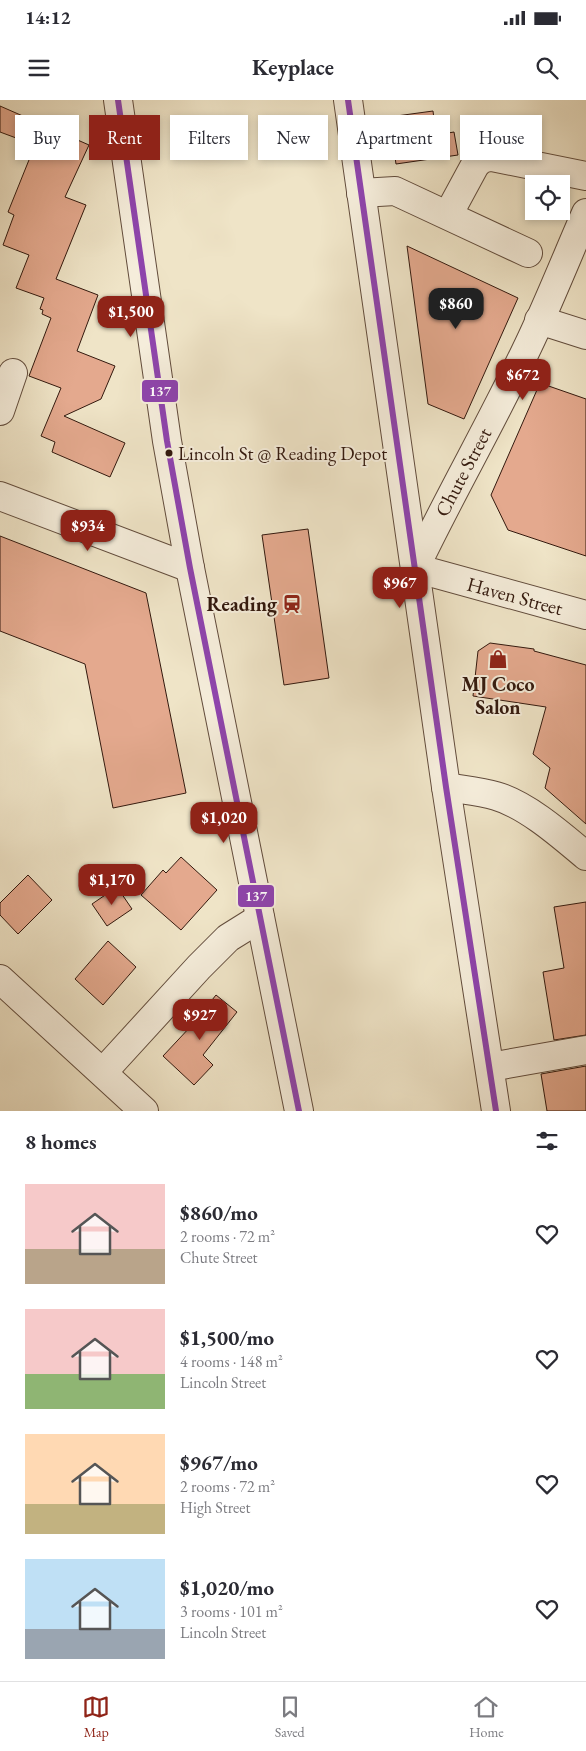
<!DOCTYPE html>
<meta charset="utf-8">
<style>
body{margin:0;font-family:"EB Garamond",serif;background:#f2f2f3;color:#2b2b33;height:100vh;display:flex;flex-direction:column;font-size:19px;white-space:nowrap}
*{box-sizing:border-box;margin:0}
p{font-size:16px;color:#7c7c81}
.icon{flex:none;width:28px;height:28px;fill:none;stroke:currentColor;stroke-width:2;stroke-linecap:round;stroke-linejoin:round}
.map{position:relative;height:1011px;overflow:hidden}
.drawer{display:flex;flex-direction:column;background:#fff;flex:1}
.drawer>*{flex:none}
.guide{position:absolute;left:15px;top:15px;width:556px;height:45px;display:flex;gap:10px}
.fabs{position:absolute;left:525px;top:75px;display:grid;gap:10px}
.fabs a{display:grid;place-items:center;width:45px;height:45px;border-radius:0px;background:#fff;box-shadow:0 2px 8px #0003;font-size:25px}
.price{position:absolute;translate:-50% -42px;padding:0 11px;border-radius:10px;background:#8f2418;color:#fff;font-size:16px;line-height:32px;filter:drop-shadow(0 1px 2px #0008)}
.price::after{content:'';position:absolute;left:50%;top:30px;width:15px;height:11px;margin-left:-8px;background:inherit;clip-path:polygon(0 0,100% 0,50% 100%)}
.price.current{background:#222;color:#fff}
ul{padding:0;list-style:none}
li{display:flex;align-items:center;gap:15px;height:125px;padding:0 25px}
li span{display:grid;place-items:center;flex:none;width:140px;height:100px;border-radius:0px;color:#555}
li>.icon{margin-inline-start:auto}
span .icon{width:60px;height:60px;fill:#fffc;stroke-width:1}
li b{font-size:21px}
h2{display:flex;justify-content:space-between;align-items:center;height:60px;padding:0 25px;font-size:21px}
.tag{padding:0 18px;border-radius:0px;background:#fff;box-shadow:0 2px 8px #0003;font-size:18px;line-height:45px}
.tag.current{background:#8f2418;color:#fff}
.status{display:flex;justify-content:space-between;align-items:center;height:35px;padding:0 25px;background:#fff;direction:ltr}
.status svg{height:14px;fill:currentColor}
header{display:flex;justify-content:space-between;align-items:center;height:65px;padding:0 25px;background:#fff;font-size:22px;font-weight:700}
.dock{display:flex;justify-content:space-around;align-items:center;height:70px;border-top:1px solid #e1e1e2;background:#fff;font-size:14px;color:#7c7c81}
.dock a{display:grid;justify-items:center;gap:2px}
.dock .current{color:#8f2418}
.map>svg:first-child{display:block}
.building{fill:#e4a98e;stroke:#33190e}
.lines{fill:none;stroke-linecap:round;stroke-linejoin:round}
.minor-casing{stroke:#624c3c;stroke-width:30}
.minor{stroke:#f5eddb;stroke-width:28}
.bus-1-casing{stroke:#f5eddb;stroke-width:10}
.bus-1{stroke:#8e44ad;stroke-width:6}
.bus-dot{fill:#33190e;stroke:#f5eddb;stroke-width:2}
.labels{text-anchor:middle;stroke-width:4;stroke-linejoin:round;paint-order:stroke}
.bus-label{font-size:19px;fill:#33190e;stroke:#f5eddb;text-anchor:start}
.street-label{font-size:20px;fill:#33190e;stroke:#f5eddb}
.poi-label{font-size:20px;font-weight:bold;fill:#33190e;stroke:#f5eddb;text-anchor:end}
.line-badge{stroke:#f5eddb;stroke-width:2}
.badge-label{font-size:14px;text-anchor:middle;font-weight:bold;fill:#fff}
</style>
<div class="status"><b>14:12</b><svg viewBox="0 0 49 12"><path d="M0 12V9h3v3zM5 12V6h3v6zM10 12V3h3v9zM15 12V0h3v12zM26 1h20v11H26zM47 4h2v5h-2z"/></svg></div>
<header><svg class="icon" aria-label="menu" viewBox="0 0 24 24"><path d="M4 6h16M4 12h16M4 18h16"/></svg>Keyplace<svg class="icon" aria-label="search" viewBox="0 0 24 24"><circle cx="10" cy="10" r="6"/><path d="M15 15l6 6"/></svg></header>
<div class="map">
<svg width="586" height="1011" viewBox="0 0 586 1011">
<rect width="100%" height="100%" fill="#efe4c7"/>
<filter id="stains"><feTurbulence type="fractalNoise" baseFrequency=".004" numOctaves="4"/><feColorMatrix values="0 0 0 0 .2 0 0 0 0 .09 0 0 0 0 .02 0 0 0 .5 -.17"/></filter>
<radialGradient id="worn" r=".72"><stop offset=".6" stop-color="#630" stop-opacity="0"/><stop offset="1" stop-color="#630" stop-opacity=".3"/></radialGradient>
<g class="building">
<path d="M0,6l89,39 -24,52 21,8 -30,74 42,16 -21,56 38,15 -14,33 -37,17 61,27 -15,34 -58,-25 3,-10 -14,-6 20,-48 -32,-12 22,-58 -9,-4 1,-4 -3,-1 4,-11 -28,-10 13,-33 -26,-10 11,-30 -6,-3 27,-67 -35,-13z"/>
<path d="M433,11l3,24 18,-3 4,23 -62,9 -7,-47z"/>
<path d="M407,146l111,52 -54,121 -36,-15z"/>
<path d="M540,283l46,16v157l-78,-26 -17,-35z"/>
<path d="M308,429l21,149 -45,7 -22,-150z"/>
<path d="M0,436l146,57 40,200 -73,15 -28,-144 -85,-33z"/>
<path d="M490,543l44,6v2l52,14v159l-41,-36 5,-20 -17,-14 13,-47 -73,-11 5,-45z"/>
<path d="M181,757l36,33 -36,40 -40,-35 22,-25 3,3z"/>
<path d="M28,775l24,25 -34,34 -18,-19v-12z"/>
<path d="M117,787l15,22 -25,17 -15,-22z"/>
<path d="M586,802v133l-32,5 -11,-68 21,-4 -10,-61z"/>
<path d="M108,841l28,26 -33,38 -28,-26z"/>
<path d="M216,895l21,17 -34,43 10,10 -19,20 -31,-29 29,-31z"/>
<path d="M586,966v45h-39l-6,-37z"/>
</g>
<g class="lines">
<g class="minor-casing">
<g id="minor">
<path d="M118,0l49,341 23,127 109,543"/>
<path d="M348,0l98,687 50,324"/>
<path d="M361,93l34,-2 133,62"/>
<path d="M586,113c-17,39 -33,79 -51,118 -37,81 -82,157 -120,237l171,47"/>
<path d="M448,115l26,-48c4,-7 10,-10 18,-10l94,19"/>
<path d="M539,220l47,15"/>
<path d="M0,311l13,-38"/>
<path d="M0,396l190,72"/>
<path d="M446,687c17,3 34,4 50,9 31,9 65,39 90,60"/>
<path d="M0,879l144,132"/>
<path d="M490,967l96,-17"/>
<path d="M103,972l96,-105 29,-29 32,-20"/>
</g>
</g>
<use href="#minor" class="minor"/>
<g class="bus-1-casing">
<g id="bus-1">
<path d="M118,0l49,341 23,127 109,543"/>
<path d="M348,0l98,687 50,324"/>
</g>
</g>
<use href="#bus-1" class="bus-1"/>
</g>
<defs>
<g id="station-bare" transform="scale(1.5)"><path d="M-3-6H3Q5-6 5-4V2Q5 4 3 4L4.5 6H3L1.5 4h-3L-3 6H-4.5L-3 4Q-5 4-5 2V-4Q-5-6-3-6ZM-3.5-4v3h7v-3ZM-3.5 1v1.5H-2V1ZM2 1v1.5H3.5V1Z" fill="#8f2418" stroke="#f5eddb" stroke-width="2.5" paint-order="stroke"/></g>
<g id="shop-bare" transform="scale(1.5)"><path d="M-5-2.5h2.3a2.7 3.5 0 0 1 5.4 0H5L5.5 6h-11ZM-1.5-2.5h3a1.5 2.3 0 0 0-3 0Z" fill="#8f2418" stroke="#f5eddb" stroke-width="2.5" paint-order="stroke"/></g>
</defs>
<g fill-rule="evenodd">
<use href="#station-bare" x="292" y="504"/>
<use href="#shop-bare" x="498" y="559"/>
</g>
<circle class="bus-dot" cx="169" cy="353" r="4.5"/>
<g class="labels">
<g class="bus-label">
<text x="178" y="360">Lincoln St @ Reading Depot</text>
</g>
<g class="street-label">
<text transform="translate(463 372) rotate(-62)" y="7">Chute Street</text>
<text transform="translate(515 496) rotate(15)" y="7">Haven Street</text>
</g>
<g class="poi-label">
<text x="277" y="511">Reading</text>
<text x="498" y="591" text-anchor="middle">MJ Coco<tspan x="498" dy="23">Salon</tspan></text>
</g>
</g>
<g class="line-badge">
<rect x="141" y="279" width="38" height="24" rx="5" fill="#8e44ad"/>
<rect x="237" y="784" width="38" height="24" rx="5" fill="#8e44ad"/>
</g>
<g class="badge-label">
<text x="160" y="296">137</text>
<text x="256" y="801">137</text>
</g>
<rect width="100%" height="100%" filter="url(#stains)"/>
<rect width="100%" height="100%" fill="url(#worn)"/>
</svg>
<div class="fabs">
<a><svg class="icon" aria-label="locate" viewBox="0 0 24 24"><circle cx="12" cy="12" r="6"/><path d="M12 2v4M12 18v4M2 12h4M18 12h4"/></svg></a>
</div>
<b class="price current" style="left:456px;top:230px">$860</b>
<b class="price" style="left:131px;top:238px">$1,500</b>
<b class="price" style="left:523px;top:301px">$672</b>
<b class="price" style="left:88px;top:452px">$934</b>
<b class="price" style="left:400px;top:509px">$967</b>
<b class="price" style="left:224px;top:744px">$1,020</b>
<b class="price" style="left:112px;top:806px">$1,170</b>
<b class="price" style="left:200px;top:941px">$927</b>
<div class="guide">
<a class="tag">Buy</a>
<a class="tag current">Rent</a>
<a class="tag">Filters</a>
<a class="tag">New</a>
<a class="tag">Apartment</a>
<a class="tag">House</a>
</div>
</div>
<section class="drawer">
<h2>8 homes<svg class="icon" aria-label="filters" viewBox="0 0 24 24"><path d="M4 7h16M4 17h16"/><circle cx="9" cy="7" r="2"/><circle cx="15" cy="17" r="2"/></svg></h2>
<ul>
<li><span style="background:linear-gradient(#f6c9c9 65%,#b9a48a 0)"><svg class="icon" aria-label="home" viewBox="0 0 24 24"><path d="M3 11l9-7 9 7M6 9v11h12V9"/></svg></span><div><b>$860/mo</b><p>2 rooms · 72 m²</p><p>Chute Street</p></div><svg class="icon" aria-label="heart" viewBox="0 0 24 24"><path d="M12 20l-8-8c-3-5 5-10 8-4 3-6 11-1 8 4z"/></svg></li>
<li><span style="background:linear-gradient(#f6c9c9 65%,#8fb573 0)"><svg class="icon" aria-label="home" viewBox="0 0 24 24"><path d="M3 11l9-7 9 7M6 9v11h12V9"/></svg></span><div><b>$1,500/mo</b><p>4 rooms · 148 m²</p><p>Lincoln Street</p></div><svg class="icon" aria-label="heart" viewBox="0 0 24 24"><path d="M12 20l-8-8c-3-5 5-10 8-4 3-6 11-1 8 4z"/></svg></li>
<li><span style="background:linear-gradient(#ffd9b3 70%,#c2b280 0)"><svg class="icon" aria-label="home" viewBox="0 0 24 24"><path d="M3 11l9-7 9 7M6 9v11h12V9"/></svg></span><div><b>$967/mo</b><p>2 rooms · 72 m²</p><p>High Street</p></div><svg class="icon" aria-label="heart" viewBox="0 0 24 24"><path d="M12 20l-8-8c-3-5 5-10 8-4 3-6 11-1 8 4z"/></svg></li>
<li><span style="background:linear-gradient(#bfe0f5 70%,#9aa5b1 0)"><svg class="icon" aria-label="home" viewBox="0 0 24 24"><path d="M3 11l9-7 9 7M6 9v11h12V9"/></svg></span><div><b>$1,020/mo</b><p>3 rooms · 101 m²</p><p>Lincoln Street</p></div><svg class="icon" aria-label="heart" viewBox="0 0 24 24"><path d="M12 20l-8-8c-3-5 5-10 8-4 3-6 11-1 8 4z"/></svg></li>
</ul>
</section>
<nav class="dock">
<a class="current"><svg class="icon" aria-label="map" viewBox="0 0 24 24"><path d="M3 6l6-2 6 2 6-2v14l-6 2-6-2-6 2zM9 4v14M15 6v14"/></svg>Map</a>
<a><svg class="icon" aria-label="saved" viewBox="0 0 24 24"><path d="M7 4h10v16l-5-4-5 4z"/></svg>Saved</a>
<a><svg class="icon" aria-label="home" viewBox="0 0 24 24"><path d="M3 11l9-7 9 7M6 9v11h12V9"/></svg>Home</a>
</nav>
